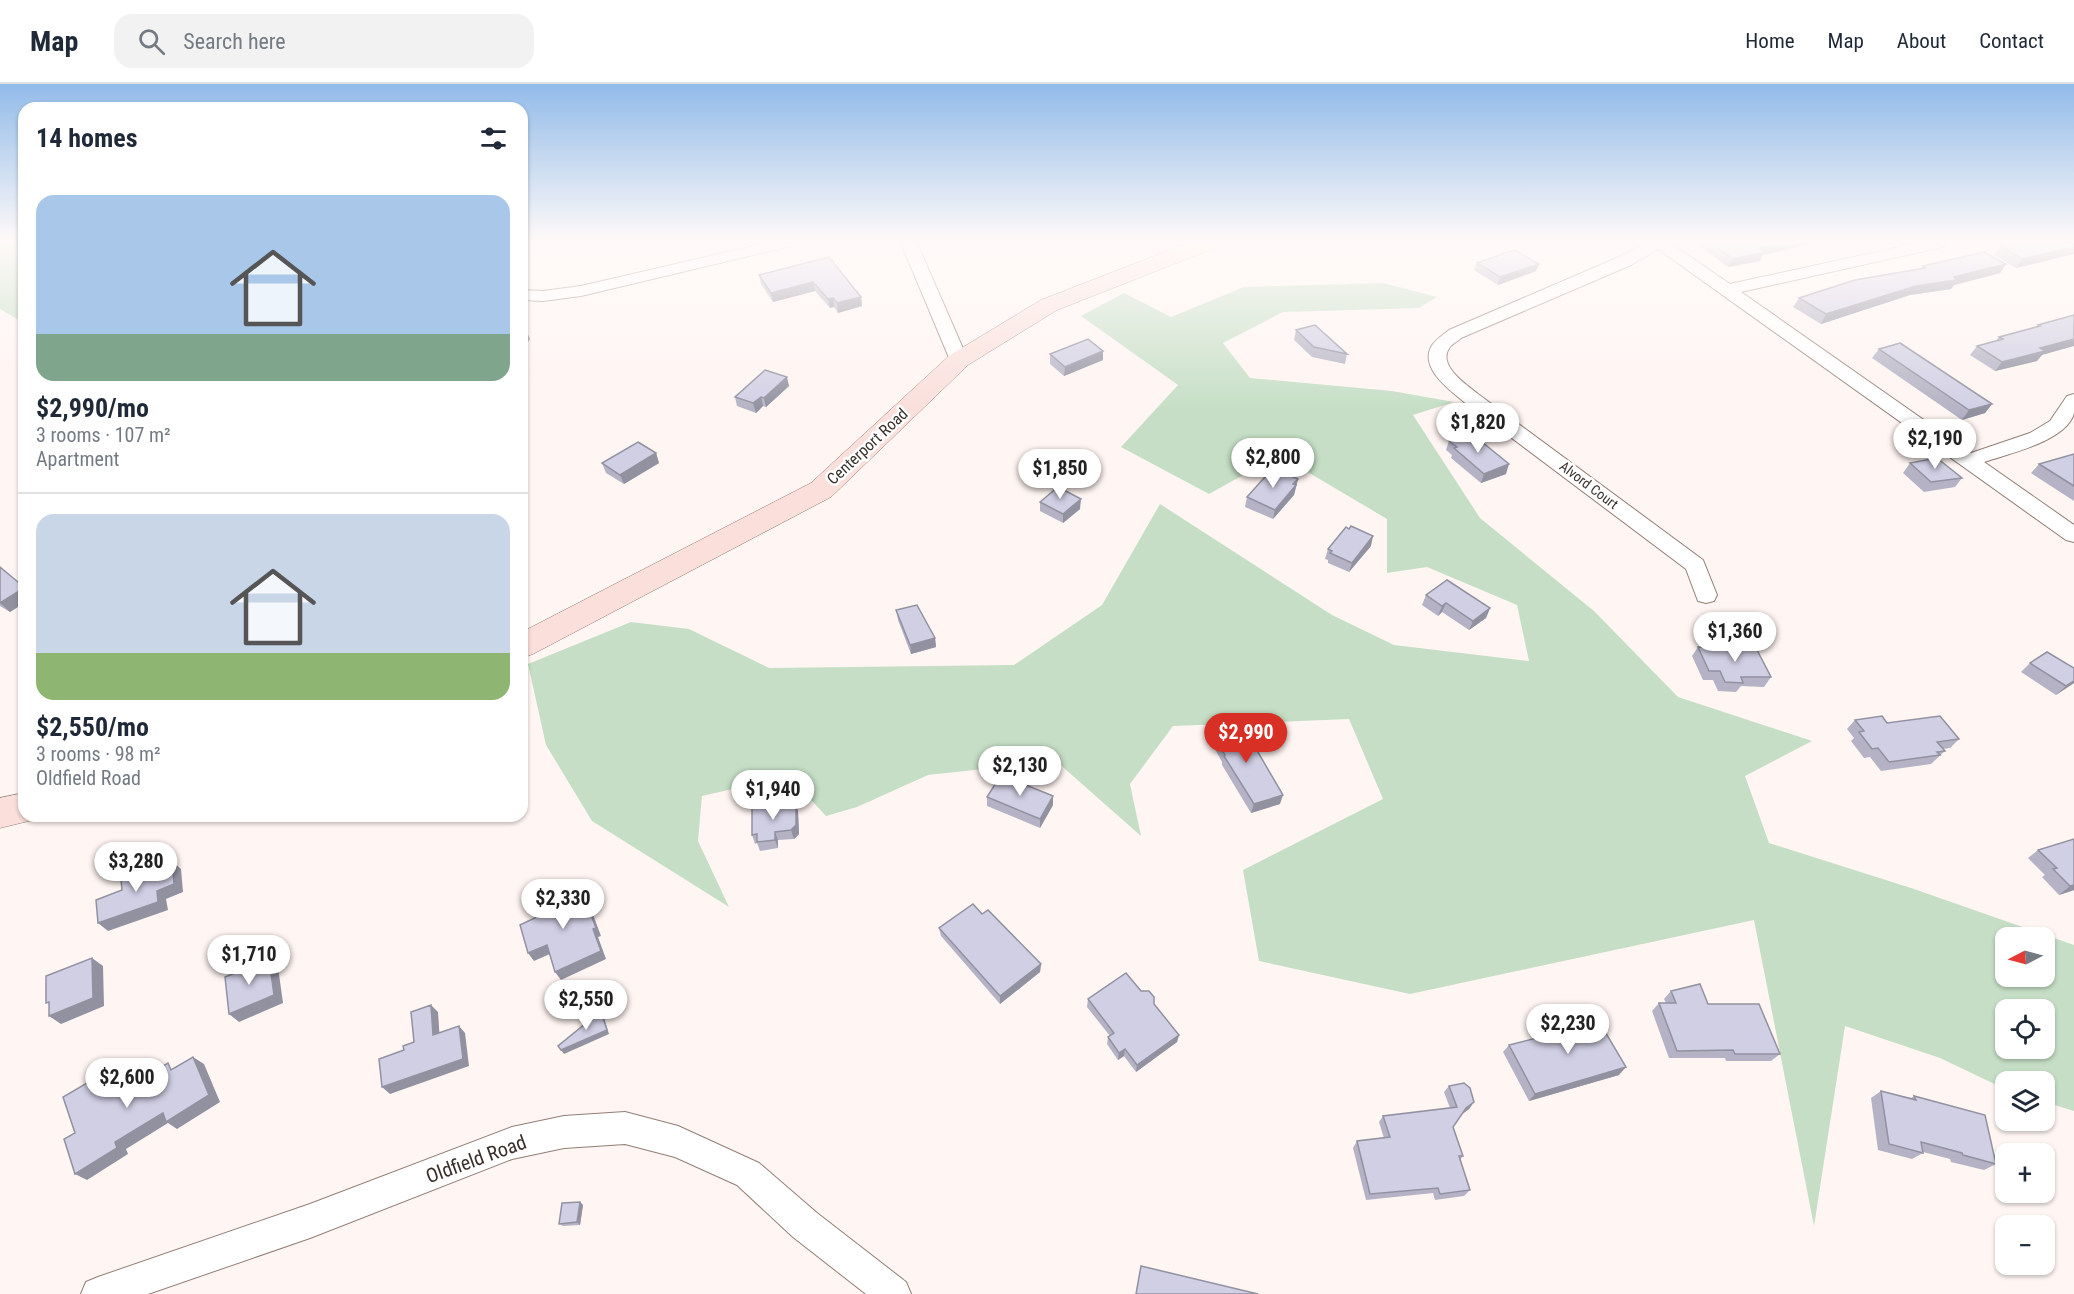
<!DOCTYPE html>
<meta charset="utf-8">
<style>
body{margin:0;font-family:"Roboto Condensed",sans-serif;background:#f2f2f3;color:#1f2937;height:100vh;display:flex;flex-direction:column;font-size:22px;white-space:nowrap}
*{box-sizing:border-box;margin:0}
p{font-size:20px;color:#747a83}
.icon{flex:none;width:33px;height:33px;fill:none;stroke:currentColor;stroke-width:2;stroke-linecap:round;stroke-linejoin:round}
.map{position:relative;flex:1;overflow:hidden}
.drawer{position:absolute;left:18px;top:18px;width:510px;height:720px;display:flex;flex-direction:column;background:#fff;border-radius:18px;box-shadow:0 2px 4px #0004}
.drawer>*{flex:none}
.needle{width:39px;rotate:264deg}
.fabs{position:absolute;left:1995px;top:843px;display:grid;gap:12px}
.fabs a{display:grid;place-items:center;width:60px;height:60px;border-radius:12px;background:#fff;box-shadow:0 2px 4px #0004;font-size:30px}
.price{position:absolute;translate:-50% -51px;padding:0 14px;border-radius:21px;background:#fff;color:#222;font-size:20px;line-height:39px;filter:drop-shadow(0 2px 3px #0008)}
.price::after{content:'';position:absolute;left:50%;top:36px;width:18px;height:14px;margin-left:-9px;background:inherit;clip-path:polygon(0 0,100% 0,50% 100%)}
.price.current{background:#d93025;color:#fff}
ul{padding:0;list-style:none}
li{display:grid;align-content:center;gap:12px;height:318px;padding:0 18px}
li+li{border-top:2px solid #e0e1e3}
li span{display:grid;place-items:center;height:186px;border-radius:18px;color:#555}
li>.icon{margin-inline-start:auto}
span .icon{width:108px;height:108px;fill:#fffc;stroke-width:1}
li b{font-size:26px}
h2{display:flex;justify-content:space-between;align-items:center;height:72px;padding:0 18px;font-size:26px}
header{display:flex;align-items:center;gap:36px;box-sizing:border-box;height:84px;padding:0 30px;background:#fff;border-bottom:2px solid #e0e1e3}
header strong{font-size:28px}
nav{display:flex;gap:33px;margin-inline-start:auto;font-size:21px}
.search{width:420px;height:54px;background:#f2f2f3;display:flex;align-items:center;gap:15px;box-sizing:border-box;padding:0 21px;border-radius:18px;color:#747a83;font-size:22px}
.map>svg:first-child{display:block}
.green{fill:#c5dec5;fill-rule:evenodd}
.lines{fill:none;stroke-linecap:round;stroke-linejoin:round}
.minor-casing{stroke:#937e76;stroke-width:2}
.secondary-casing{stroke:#937e76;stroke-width:1}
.minor{fill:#fff;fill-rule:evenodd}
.secondary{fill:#fadfdb;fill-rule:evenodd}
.wall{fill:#b4b2c4}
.shaded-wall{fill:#9291a0}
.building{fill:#d1cfe4;stroke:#9291a0;stroke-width:1.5}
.labels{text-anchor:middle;stroke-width:5;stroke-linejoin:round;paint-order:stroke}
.far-street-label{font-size:14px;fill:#382f2b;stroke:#fff}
.street-label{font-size:16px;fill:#382f2b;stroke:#fff}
.near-street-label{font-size:20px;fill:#382f2b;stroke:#fff}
</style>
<header>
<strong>Map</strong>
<div class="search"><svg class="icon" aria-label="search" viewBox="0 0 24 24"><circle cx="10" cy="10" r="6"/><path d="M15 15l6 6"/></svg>Search here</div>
<nav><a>Home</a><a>Map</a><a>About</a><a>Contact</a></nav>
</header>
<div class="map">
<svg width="2074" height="1210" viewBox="0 0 2074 1210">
<rect width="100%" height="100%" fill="#fff5f2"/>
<g class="green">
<path d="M0,159h24v80l-24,-14z"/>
<path d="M1383,199l54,14 -18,11 -136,4 -60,31 27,35 142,13 62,11 -41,13 67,103 114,93 84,86 134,44 -67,35 24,67 145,46 160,56v166l-29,-9 -1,-20h-38l-1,7 -65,-31 -95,-32 -31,200 -60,-306 -344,74 -151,-33 -16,-91 140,-71 -34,-80 -176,7 -43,58 11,52 -85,-75 -128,14 -71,32 -31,9 -37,-40 -87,20 -4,45 31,66 -137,-86 -46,-76 -18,-81 103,-42 58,7 80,39 245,-3 88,-60 58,-101 172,111 62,30 135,16 -12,-56 -90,-38 -40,6v-54l-108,-64 -70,39 -88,-47 57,-62 -97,-69 43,-23 47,24 73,-30zM2006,854h38v38h-38zM2006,926h38v38h-38z"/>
</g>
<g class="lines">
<g class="minor-casing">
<g id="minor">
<path d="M766,159h27l-2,3 -210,50 -38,5 -21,-1v-10l21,1 38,-5z"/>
<path d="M901,159h16l51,117 -3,4h-12l-3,-4z"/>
<path d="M1646,159h24l60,41 188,-41h28l-2,3 -6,2 -197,44 230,161 59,-20 20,-12 17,-25 7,-2c0,6 0,14 0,19 -7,28 -66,41 -90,49l90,63v17l-8,-2 -408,-291 -27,16 -170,73c-3,3 -9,6 -11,9 -14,18 17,38 28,47l225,166 14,35 -3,6 -8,2 -8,-2 -12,-32 -222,-167c-14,-12 -44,-33 -33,-55 4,-7 12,-12 18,-17l170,-73z"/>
<path d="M625,1028l53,14 81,37 58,50 89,69 5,12h-45l-73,-57 -56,-52 -62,-28 -50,-13 -61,4 -52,11 -202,79 -162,56h-67l5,-12 12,-5 212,-73 202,-77 52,-11z"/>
</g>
</g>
<g class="secondary-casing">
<g id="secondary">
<path d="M1188,159h30l-3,5 -158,62 -89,55 -137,132 -298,157 -11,4v-26l289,-149 139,-128 91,-55z"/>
<path d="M24,709v23h14l-1,3 -37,9v-30z"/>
</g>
</g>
<use href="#minor" class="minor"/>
<use href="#secondary" class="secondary"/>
</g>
<g class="wall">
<path d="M1696,159h117l-1,1 -49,11 -3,6 -32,6z"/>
<path d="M2074,159l-58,25 -22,-13 6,-9z"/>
<path d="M829,173l32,40 1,9 -24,7 -4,-6 -4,1 -15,-17 -42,11 -12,-18 -2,-9z"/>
<path d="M1477,179l59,8 -38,14 -24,-15z"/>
<path d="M2006,180l-6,9 -46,12 -3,4 -41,6 -89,29 -28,-17 6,-9 123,-30 1,-2z"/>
<path d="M2074,231l-37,46 -42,10 -25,-16 7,-9 19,-5 3,-4 37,-10 2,-2z"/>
<path d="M1296,246l51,24 -2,10 -33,-7 -18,-17z"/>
<path d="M1879,265l113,55 -7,9 -23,7 -90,-62z"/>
<path d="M1050,270l53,6 -39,16 -14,-12z"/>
<path d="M789,302l-23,21 -3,-1 -7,7 -19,-7 -2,-9z"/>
<path d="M1449,357l57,33 -25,9 -30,-25 1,-3 -6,-5z"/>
<path d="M656,369l3,10 -35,21 -18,-11 -4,-10z"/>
<path d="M2074,370v47l-43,-28 8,-9z"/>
<path d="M1910,379l52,15 -7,9 -31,5 -21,-19z"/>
<path d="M1298,395l-4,16 -21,24 -28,-12 2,-10z"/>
<path d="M1040,418l40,7 -17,14 -23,-12z"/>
<path d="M1371,462l-22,26 -21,-9v-3l-3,-1 3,-10z"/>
<path d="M0,483l24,20v16l-14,9 -10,-6z"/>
<path d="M1426,511l64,13 -4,10 -17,12 -27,-18 -4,4 -16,-11z"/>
<path d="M896,526l39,28 1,9 -25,7 -13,-34z"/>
<path d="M1698,563l73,30 -7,10 -23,-1 -5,6 -18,-1 -5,-11h-10l-11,-24z"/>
<path d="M2030,579l44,5v15l-18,12 -35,-23z"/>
<path d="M1855,636l32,3 72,16 -9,9 -7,1 2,2 -14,13 -50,7 -11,-14 -6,1 -13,-17 3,-3 -7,-9z"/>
<path d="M1209,643l71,77 -29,9 -29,-48v-3l-14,-26z"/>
<path d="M987,713l66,8 -13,23 -53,-22z"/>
<path d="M798,727l1,23 -5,5 -16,1v8l-18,3 -3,-8 -2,1 -3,-9z"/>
<path d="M2074,755v51l-15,5 -17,-18 3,-2 -17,-17 10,-8z"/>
<path d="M939,844l102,36 -1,8 -40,32 -59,-68z"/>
<path d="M1141,907l13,13 25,31 -2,7 -41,30 -12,-16 -6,4 -11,-16 1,-7 2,-1 -23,-29 1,-8z"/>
<path d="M1671,907l37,13 72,50 -9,7h-45l-1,-3h-56l-17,-47 7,-8h7l-2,-4z"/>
<path d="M1566,934l53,57 -90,26 -26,-49 6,-7 49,-13 1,-6z"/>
<path d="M1449,1002l25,16 -5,7 -7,5 -9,13 10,29 -3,4 10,30 -6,6 -29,4 -2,-7 -67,7 -13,-52 4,-7 27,-3 -5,-16 4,-6 67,-8 -6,-16z"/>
<path d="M1881,1007l30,7 3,-2 82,68 -12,6 -33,-8 -1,-3 -27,-7v1l-11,6 -34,-9 -7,-52z"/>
<path d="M580,1118l3,3 -3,20 -17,1 -4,-2z"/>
</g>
<g class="shaded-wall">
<path d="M1786,159h27l-1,1 -49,11 -3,6 -32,6 5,-8 26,-11z"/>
<path d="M2074,163v7l-58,14 6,-9z"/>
<path d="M1539,180l-3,7 -38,14 2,-8z"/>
<path d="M2006,180l-6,9 -46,12 -3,4 -41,6 -89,29 5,-10 90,-28z"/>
<path d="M813,198l2,9 -42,11 -2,-9z"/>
<path d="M861,213l1,9 -24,7 -1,-10z"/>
<path d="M833,214l1,9 -4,1 -2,-9z"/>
<path d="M526,246l4,9 -8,11v-14z"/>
<path d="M2074,255v7l-32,9 -5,6 -42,10 7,-9 38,-14z"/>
<path d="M1103,267v9l-39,16 1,-9z"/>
<path d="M787,293l2,9 -23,21 -2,-9z"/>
<path d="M761,313l2,9 -7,7 -3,-10z"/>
<path d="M1992,320l-7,9 -23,7 7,-10z"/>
<path d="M656,369l3,10 -35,21 -4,-9z"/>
<path d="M1509,380l-3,10 -25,9 3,-9z"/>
<path d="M1298,395l-4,16 -21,24 2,-9z"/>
<path d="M1081,415l-1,10 -17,14v-9z"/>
<path d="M1373,452l-2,10 -22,26 3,-9z"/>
<path d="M522,459l4,9 -4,3z"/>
<path d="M24,504v15l-14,9 -10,-9z"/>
<path d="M1446,519l-4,9 -4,4 4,-10z"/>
<path d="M1490,524l-4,10 -17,12 4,-9z"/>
<path d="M935,554l1,9 -25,7 -1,-9z"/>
<path d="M2074,597v2l-18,12 10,-9z"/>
<path d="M1283,711l-3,9 -29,9 3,-9z"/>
<path d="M1053,712v9l-13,23v-9z"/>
<path d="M796,719l2,8 1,23 -5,5 -3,-9z"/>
<path d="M775,748l3,8v8l-3,-8z"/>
<path d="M172,777l9,8 2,23 -17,7 2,11 -60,21 -10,-8 59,-32z"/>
<path d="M2074,801v5l-15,5 11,-9z"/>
<path d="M581,804l5,8 15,40 -3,1 8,22 -45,21 -6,-8 38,-43z"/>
<path d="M547,861l5,8 -18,8 -6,-8z"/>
<path d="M92,874l11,8 1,40 -43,18 -12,-8z"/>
<path d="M269,875l9,8 5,36 -44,19 -10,-8z"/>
<path d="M1041,880l-1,8 -40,32v-8z"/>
<path d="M431,921l7,7 2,30 -7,-7z"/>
<path d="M601,927l2,4 6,19 -45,20 -3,-4z"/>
<path d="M459,942l6,7 4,33 -79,28 -8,-7z"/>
<path d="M1179,951l-2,7 -41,30 1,-7z"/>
<path d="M1125,965l-1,7 -6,4 1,-7z"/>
<path d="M193,973l11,7 16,38 -43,27 -9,-6 -42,26 2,5 -41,26 -12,-6z"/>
<path d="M1626,983l-7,8 -90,26 6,-7z"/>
<path d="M111,995l19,11 3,8 -19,-12z"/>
<path d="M92,996l11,7 -8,1z"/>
<path d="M1474,1018l-5,7 -8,6 5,-7z"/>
<path d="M580,1118l3,3 -3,20 -3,-3z"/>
</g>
<g class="building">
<path d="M1712,159h74l-27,5 6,4 -32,7z"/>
<path d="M2012,159h62v4l-52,12 -22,-13z"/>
<path d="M1514,166l25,14 -39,13 -23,-14z"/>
<path d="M1984,168l22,12 -52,13 3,3 -41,6 -90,28 -27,-16 56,-18 70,-12 -2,-2z"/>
<path d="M829,173l32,40 -24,6 -4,-5 -5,1 -15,-17 -42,11 -12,-18z"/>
<path d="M2074,231v24l-34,9 5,3 -43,11 -25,-16 26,-7 -4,-2 41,-11 -2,-1z"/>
<path d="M1315,241l32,29 -33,-7 -18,-17z"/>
<path d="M522,246h4l-4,6z"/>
<path d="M1088,255l15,12 -38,16 -15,-13z"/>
<path d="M1900,259l92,61 -23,6 -90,-61z"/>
<path d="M765,286l22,7 -23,21 -3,-1 -8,6 -18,-6z"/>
<path d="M1471,349l38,31 -25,10 -30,-26 3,-1 -8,-6z"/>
<path d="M638,358l18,11 -36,22 -18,-12z"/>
<path d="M2074,370v32l-35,-22z"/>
<path d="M1937,374l25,20 -31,4 -21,-19z"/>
<path d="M1273,384l25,11 -5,5 3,1 -21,25 -28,-13z"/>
<path d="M1058,403l23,12 -18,15 -23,-12z"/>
<path d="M1351,442l22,10 -21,27 -22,-10 2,-2 -4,-2 18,-22 3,2z"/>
<path d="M0,483l24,20v1l-24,15z"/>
<path d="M1447,496l43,28 -17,13 -27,-18 -4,3 -16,-11z"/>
<path d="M917,521l18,33 -25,7 -14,-35z"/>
<path d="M1698,563l58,1 15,29h-30l2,6 -18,-1 -5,-11h-11z"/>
<path d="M2047,568l27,16v13l-8,5 -36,-23z"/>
<path d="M1882,632l5,7 53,-7 19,23 -22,3 8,9 -8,1 3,3 -51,7 -11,-14 -6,1 -13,-17 5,-1 -9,-11z"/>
<path d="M1231,636l17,29 7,-2 28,48 -29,9 -30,-48 1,-1 -16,-28z"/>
<path d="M1001,691l52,21 -13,23 -53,-22z"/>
<path d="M796,719v22l-5,5 -16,2v8l-18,2v-8l-5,1v-27z"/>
<path d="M2074,755v46l-4,1 -17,-17 4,-1 -19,-18z"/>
<path d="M172,777l2,23 -17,7 1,11 -60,21 -2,-23 26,-10 -1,-10z"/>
<path d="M581,804l15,40 -3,1 8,22 -46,21 -8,-27 -19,8 -8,-28 17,-8 -4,-9z"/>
<path d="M973,820l9,10 6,-4 53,54 -41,32 -61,-68z"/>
<path d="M92,874l1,40 -44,18v-14l-3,1v-27z"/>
<path d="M269,875l5,36 -45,19 -4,-37z"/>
<path d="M1126,889l15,18h8l5,6v7l25,31 -42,30 -12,-16 -6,4 -11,-16 6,-4 -26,-34z"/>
<path d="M1700,900l8,20h51l21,50h-45l-2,-4 -56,1 -18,-48h17l-5,-12z"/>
<path d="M431,921l2,30 26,-9 4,33 -81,28 -3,-28 25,-9 -1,-4 11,-4 -3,-30z"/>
<path d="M601,927l6,19 -46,20 -3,-4z"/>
<path d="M1590,928l7,11h3l26,44 -91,27 -26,-49 55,-14 2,-13z"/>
<path d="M193,973l16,38 -43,27 -3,-9 -48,29 2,6 -42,26 -11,-35 11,-6 -12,-36 29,-17 3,8 16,-9 3,7 4,-3 4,8 46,-28 3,7z"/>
<path d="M1464,999l6,5 4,14 -8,6 -13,19 10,29h-4l11,34 -30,4 -2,-6 -68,6 -13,-53 33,-4 -7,-21 74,-9 -8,-21z"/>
<path d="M1881,1007l35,9 -2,-4 71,19 11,49 -33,-9 -1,-2 -41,-11 2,11 -34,-9z"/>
<path d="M580,1118l-3,20 -18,2 3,-21z"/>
<path d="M1141,1182l117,28h-122z"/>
</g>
<linearGradient id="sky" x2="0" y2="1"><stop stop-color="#92bbe9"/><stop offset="0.48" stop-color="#fffaf9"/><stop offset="1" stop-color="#fffaf9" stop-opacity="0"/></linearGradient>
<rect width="2074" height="328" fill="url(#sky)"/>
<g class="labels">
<g class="far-street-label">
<text transform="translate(1589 401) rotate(37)" y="5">Alvord Court</text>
</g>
<g class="street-label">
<text transform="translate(867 362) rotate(-43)" y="6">Centerport Road</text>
</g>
<g class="near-street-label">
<text transform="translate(476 1075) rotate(-20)" y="7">Oldfield Road</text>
</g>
</g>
</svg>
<div class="fabs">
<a><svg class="needle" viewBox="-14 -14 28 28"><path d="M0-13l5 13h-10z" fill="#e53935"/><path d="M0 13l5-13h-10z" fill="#747a83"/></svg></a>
<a><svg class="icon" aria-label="locate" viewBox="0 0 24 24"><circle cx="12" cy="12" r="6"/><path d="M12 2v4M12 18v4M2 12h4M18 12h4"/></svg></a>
<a><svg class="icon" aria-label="layers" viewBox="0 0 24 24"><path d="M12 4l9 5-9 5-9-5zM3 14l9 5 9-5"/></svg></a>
<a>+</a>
<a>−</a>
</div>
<b class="price" style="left:1478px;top:370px">$1,820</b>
<b class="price" style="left:1935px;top:386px">$2,190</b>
<b class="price" style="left:1273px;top:405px">$2,800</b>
<b class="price" style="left:1060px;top:416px">$1,850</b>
<b class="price" style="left:1735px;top:579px">$1,360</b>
<b class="price current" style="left:1246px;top:680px">$2,990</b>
<b class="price" style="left:1020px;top:713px">$2,130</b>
<b class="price" style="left:773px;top:737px">$1,940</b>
<b class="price" style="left:136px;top:809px">$3,280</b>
<b class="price" style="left:563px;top:846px">$2,330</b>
<b class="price" style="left:249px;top:902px">$1,710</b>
<b class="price" style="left:586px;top:947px">$2,550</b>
<b class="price" style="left:1568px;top:971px">$2,230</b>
<b class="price" style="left:127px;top:1025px">$2,600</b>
<section class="drawer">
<h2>14 homes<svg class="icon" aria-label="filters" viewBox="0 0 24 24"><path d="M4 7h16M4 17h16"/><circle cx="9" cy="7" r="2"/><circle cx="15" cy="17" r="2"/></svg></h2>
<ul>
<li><span style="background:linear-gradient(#a9c7e8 75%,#7fa58c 0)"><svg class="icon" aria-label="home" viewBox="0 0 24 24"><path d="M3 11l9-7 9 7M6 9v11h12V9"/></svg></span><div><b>$2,990/mo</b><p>3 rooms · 107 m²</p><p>Apartment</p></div></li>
<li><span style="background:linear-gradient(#c9d6e8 75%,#8fb573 0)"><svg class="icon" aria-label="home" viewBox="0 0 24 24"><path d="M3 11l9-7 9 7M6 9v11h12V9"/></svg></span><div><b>$2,550/mo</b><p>3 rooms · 98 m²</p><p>Oldfield Road</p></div></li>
</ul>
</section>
</div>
